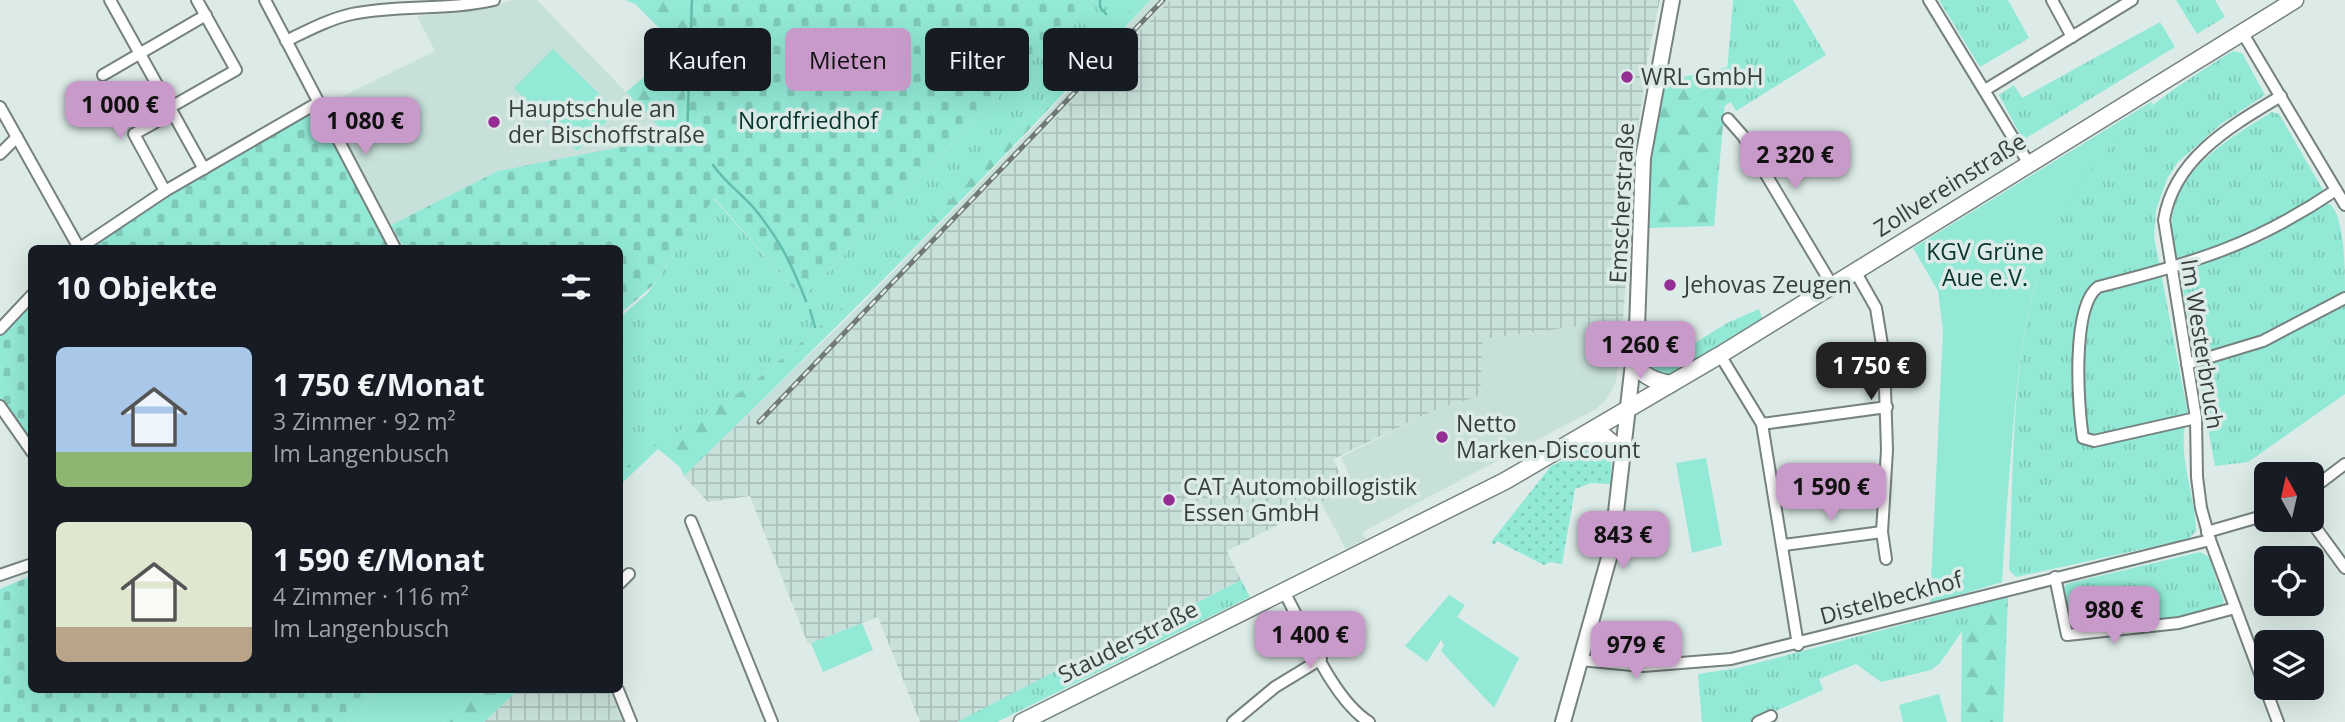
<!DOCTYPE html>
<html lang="de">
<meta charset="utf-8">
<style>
body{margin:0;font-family:"Open Sans",sans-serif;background:#20242c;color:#f1f3f6;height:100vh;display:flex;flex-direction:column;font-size:26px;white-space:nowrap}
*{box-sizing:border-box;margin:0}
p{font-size:23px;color:#9ea1a6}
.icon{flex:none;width:38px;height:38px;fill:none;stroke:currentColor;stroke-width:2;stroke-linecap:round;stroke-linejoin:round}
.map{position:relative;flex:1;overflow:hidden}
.drawer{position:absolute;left:28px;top:245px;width:595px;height:448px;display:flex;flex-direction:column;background:#171b24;border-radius:10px;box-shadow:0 7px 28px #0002}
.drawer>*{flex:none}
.guide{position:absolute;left:644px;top:28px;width:665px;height:63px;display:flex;gap:14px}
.needle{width:46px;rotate:352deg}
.fabs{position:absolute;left:2254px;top:462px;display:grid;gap:14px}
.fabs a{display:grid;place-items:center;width:70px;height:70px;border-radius:10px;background:#171b24;box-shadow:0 7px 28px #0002;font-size:35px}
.price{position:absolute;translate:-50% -60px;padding:0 16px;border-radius:14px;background:#c89ac9;color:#111;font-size:23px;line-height:46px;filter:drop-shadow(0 2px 4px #0008)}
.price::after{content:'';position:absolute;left:50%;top:42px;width:21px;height:16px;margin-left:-10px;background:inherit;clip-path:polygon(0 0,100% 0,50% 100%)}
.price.current{background:#222;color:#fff}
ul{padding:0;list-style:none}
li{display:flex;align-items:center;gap:21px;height:175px;padding:0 28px}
li span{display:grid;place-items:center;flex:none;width:196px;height:140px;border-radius:10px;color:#555}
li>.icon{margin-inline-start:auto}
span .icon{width:84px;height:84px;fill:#fffc;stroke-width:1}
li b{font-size:30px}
h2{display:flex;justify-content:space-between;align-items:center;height:84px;padding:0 28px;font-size:30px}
.chip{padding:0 24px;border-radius:10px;background:#171b24;box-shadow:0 7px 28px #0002;font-size:24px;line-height:63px}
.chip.current{background:#c89ac9;color:#111}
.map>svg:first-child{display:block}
.built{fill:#c8e0da}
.industrial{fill:url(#industrial-grid)}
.grass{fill:url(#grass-tufts)}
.forest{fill:url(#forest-firs)}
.cemetery{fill:url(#cemetery-stones)}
.park{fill:url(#park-dots)}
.garden{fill:#92e9d6}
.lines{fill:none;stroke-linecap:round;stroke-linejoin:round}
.stream{stroke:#62beac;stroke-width:2.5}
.minor-casing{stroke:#75827f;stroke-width:14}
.tertiary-casing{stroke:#75827f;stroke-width:18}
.secondary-casing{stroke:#75827f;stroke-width:19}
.minor{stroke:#fff;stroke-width:10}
.tertiary{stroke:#fff;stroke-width:14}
.secondary{stroke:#fff;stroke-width:16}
.rail-casing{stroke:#707977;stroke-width:5}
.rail{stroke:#dcebe7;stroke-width:2.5;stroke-dasharray:8;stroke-linecap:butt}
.poi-dot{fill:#952e93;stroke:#dcebe7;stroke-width:2.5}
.labels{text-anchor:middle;stroke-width:7;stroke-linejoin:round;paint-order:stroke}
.poi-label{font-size:23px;fill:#383e3c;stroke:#dcebe7;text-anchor:start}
.park-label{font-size:23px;fill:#07352d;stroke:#dcebe7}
.street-label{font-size:23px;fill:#383e3c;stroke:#dcebe7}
</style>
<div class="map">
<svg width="2345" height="722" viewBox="0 0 2345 722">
<defs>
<pattern id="industrial-grid" width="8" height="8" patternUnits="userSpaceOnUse" patternTransform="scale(1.75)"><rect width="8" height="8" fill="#c8e0da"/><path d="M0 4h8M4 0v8" fill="none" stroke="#adc1bc"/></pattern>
<pattern id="grass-tufts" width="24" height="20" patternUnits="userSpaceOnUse" patternTransform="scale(1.75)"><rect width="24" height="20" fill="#92e9d6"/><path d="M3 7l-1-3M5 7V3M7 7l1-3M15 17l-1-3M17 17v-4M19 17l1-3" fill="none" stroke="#7fc9b9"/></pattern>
<pattern id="forest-firs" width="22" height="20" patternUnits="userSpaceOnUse" patternTransform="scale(1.75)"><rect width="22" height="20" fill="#92e9d6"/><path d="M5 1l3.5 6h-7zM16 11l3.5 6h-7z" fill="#7fc9b9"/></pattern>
<pattern id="cemetery-stones" width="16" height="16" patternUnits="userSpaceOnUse" patternTransform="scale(1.75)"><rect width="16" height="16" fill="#92e9d6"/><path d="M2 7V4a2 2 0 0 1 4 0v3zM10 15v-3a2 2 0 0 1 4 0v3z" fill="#7fc9b9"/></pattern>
<pattern id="park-dots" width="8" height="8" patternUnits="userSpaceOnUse" patternTransform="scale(1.75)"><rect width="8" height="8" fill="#92e9d6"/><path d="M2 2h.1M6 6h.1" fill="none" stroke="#7fc9b9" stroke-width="1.8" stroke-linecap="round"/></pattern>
</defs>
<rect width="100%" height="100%" fill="#dcebe7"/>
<g class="built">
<path d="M514,0h23l133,138 -172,33 -107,54 -68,-119 112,-55 -18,-35 51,-5z"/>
<path d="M1150,0h20l-411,426 -11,-12 110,-106 197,-203z"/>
<path d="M1623,320l-7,62 -10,18 -10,9 -234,123 4,7 -20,10 -25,-46 31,-21 -11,-25 98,-49 41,-12 3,-57z"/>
</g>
<g class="industrial">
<path d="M1170,0h490l-12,55 -13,97 -12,168 -140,19 -3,57 -41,12 -106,51 13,28 -5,5 -114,59 14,29 -284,142h-37l-42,-105 -70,27 -58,-148 -42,6 -24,-26 64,-62 11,11z"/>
<path d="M518,690h92l13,32h-139z"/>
</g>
<g class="grass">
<path d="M1092,0h48l-268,282 -124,105 -128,85v-155l27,-23 66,-96 89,100z"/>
<path d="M1733,0h60l33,55 -90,56 -5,-9 -7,4z"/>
<path d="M1939,0h69l21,38 -49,29z"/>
<path d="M2176,0h39l10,17 -28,17z"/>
<path d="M2160,22l15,25 -152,93 -24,-45 15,-10 8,13z"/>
<path d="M2233,51l9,2 23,42 -44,29 -43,38 -11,17 -11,31 -2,27 34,177c-13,38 7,78 8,117l-8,8 -172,38 -7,-7c8,-157 -6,-328 120,-445 32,-29 67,-51 104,-74z"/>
<path d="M2272,112l7,2 44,76c-23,30 -107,58 -144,70 -6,-7 -6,-17 -7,-26 -4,-60 54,-94 100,-122z"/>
<path d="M2327,203c18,6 18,68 18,90 -28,16 -120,66 -150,61l-15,-81 85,-33z"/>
<path d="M2345,306v88l-97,68 -33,4 -17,-91 2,-7 68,-23z"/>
<path d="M1759,309l3,9 -90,56 -8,2 -13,-5v-19l6,7 10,1 60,-37z"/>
<path d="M2200,552l9,5 15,45 -5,5 -75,17 -65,5 -10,-5 -6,-34 3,-6z"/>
<path d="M1241,580l9,17 -253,125h-40l204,-105 2,3z"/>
<path d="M1981,604l-41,59 -9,7 -50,12 -25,-18 -37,15 4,11 -72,32h-49l-4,-48 40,-6z"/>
</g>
<g class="forest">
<path d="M625,0h69l-12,135 -12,3 -44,-46 45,-37 3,-12 -39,-39z"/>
<path d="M1140,0h10c-150,164 -306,321 -466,476l-4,-9 -22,-18 -38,36v-13l15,-13 113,-72 124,-105z"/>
<path d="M1728,67l-14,159 -69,2 7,-78 15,-76 16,3z"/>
<path d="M2008,597l-5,125h-42l1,-92 19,-26z"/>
<path d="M478,690h40l-34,32h-41z"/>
</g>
<g class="cemetery">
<path d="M694,0h398l-290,298 -88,-100 -62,88 -32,28v-66h-216l-13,-23 107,-54 184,-36z"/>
<path d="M318,105l76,143h-311l39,-27z"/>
<path d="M31,297v149l-31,-43v-73z"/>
<path d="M31,576l1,114h347l-31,32h-348v-133z"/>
</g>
<path class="park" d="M1594,446h8l9,7v31l-20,-1 -16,6 -13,75 -12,-2 -6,3 -47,-24 -3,4 -3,-3 60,-76z"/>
<g class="garden">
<path d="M553,49l64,62 -40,40 -63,-63z"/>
<path d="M2151,102l2,2c-106,93 -127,179 -139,314 -5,55 -9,109 -12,164l-72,22 13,-273 -5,-40 -25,-43z"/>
<path d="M1706,458l16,87 -30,8 -16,-90z"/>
<path d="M1449,595l16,10 -8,12 62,41 -25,50 -53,-57 3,-6 -3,-5 -14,22 -22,-16z"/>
<path d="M862,623l11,27 -50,22 -12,-29z"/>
<path d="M379,690h99l-35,32h-95z"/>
<path d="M1939,694l8,28h-44l-4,-17z"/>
</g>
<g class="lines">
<g class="stream">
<path d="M1100,0v7l6,7"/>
<path d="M687,136l5,-136"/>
<path d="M713,165c13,19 32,31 45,48 24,31 34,52 48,88"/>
<path d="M810,310l5,17"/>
</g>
<g class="minor-casing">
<g id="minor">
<path d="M110,0l94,169"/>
<path d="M265,0l130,248"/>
<path d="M1929,0l100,164"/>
<path d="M2052,0l20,37"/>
<path d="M2242,32l103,173"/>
<path d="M286,41c21,-10 43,-22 66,-27 47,-10 95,-3 142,-14"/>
<path d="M103,75l103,-60"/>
<path d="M1985,90l147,-90"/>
<path d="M0,107l79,141"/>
<path d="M169,108l67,-38 -39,-70"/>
<path d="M1728,119l15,17 89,149"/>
<path d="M0,154l17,-17"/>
<path d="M165,191l-31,-57 38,-21"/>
<path d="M80,248l85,-57 154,-89"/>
<path d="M1855,271l21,37 8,49 3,93 -5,82 4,27"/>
<path d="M0,329l32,-34"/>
<path d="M1720,355l42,69 36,221"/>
<path d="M2187,364l76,-23 82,-43"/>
<path d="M0,406l32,46"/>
<path d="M2196,418l-102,23 -11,-3c-5,-31 -12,-131 15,-151 95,-24 155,-41 238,-97"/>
<path d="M1762,424l125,-17"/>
<path d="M2312,489l33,-25"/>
<path d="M2310,520l35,48"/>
<path d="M691,521l81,201"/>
<path d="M2207,532l59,-17"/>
<path d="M1784,545l98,-13"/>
<path d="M0,575l32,-11"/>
<path d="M2055,577l12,58 112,-12 56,-15"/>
<path d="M620,583l9,-9"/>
<path d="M1283,590c22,39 49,109 86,132"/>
<path d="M1580,660l63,6 88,-7 479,-119"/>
<path d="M618,690l13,32"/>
<path d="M1233,722l42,-35 46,-28"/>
<path d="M1758,722l13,-6"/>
<path d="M2278,722l-68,-182 -9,-32 -4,-31 -1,-59 -32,-198c10,-62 67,-94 117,-124"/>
</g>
</g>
<g class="tertiary-casing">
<path id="tertiary" d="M1563,722l49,-175 25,-219 6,-170 29,-158"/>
</g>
<g class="secondary-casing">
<g id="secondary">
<path d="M1633,363c12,14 21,18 38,21"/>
<path d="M1585,435l19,1 19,16"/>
<path d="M1022,722l483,-241 215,-126 575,-355"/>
</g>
</g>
<use href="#minor" class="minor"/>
<use href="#tertiary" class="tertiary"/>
<use href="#secondary" class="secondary"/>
<g class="rail-casing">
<path id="rail" d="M759,422l404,-422"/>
</g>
<use href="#rail" class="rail"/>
</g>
<g class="poi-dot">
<circle cx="1627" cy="77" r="7"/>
<circle cx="494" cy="122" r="7"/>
<circle cx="1670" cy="285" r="7"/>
<circle cx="1442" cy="437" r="7"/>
<circle cx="1169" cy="500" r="7"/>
</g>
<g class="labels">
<g class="poi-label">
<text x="1641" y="85">WRL GmbH</text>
<text x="508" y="117">Hauptschule an<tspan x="508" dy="26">der Bischoffstraße</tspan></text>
<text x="1684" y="293">Jehovas Zeugen</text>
<text x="1456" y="432">Netto<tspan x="1456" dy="26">Marken-Discount</tspan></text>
<text x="1183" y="495">CAT Automobillogistik<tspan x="1183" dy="26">Essen GmbH</tspan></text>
</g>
<g class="park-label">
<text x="808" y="129">Nordfriedhof</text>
<text x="1985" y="260">KGV Grüne<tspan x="1985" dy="26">Aue e.V.</tspan></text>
</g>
<g class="street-label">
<text transform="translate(1950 185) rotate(-32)" y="8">Zollvereinstraße</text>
<text transform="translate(1622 203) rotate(-87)" y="8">Emscherstraße</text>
<text transform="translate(2202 344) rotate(81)" y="8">Im Westerbruch</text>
<text transform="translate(1891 598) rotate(-15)" y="8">Distelbeckhof</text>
<text transform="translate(1128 642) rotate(-27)" y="8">Stauderstraße</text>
</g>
</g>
</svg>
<div class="fabs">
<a><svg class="needle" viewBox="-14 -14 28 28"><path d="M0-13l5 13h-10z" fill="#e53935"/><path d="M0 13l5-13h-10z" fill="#9ea1a6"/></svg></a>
<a><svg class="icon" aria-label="locate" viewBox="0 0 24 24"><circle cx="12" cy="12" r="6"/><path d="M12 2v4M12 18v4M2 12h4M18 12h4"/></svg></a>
<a><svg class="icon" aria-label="layers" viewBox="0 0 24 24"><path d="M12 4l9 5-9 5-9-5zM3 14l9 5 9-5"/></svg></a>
</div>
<b class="price" style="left:120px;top:141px">1 000 €</b>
<b class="price" style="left:365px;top:157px">1 080 €</b>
<b class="price" style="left:1795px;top:191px">2 320 €</b>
<b class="price" style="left:1640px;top:381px">1 260 €</b>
<b class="price current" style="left:1871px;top:402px">1 750 €</b>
<b class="price" style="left:1831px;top:523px">1 590 €</b>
<b class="price" style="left:1623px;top:571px">843 €</b>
<b class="price" style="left:2114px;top:646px">980 €</b>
<b class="price" style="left:1310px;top:671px">1 400 €</b>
<b class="price" style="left:1636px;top:681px">979 €</b>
<div class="guide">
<a class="chip">Kaufen</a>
<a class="chip current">Mieten</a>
<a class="chip">Filter</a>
<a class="chip">Neu</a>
</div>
<section class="drawer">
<h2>10 Objekte<svg class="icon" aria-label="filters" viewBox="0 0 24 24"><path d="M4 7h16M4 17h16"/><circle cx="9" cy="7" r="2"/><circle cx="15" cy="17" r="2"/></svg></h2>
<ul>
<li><span style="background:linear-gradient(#a9c7e8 75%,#8fb573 0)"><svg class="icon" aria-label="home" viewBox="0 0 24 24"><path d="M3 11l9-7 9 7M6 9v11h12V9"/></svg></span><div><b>1 750 €/Monat</b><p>3 Zimmer · 92 m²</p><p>Im Langenbusch</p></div></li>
<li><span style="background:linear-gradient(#dfe7d0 75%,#b9a48a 0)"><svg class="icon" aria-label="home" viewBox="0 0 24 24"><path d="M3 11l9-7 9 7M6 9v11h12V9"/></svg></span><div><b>1 590 €/Monat</b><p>4 Zimmer · 116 m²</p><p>Im Langenbusch</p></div></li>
</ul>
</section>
</div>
